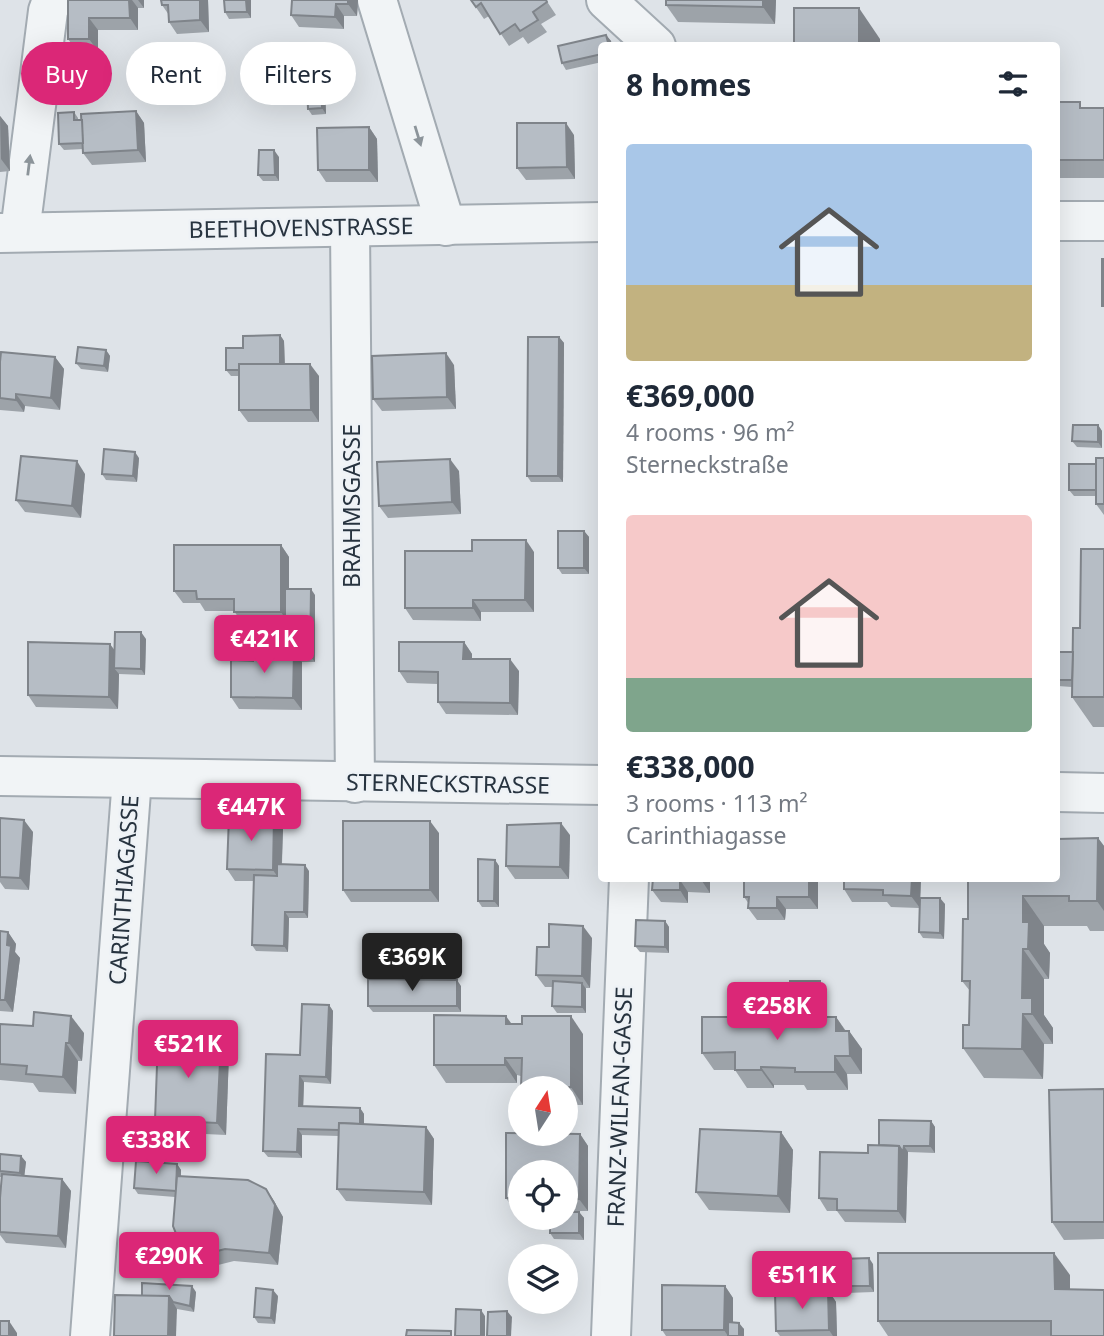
<!DOCTYPE html>
<meta charset="utf-8">
<style>
body{margin:0;font-family:"Noto Sans",sans-serif;background:#f2f2f3;color:#1f2937;height:100vh;display:flex;flex-direction:column;font-size:26px;white-space:nowrap}
*{box-sizing:border-box;margin:0}
p{font-size:23px;color:#747a83}
.icon{flex:none;width:38px;height:38px;fill:none;stroke:currentColor;stroke-width:2;stroke-linecap:round;stroke-linejoin:round}
.map{position:relative;flex:1;overflow:hidden}
.sheet{position:absolute;left:598px;top:42px;width:462px;height:840px;display:flex;flex-direction:column;background:#fff;border-radius:7px;box-shadow:0 7px 28px #0002}
.sheet>*{flex:none}
.guide{position:absolute;left:21px;top:42px;width:472px;height:63px;display:flex;gap:14px}
.needle{width:46px;rotate:12deg}
.tools{position:absolute;left:508px;top:1076px;display:grid;gap:14px}
.tools a{display:grid;place-items:center;width:70px;height:70px;border-radius:50%;background:#fff;box-shadow:0 7px 28px #0002;font-size:35px}
.price{position:absolute;translate:-50% -60px;padding:0 16px;border-radius:7px;background:#db2777;color:#fff;font-size:23px;line-height:46px;filter:drop-shadow(0 2px 4px #0008)}
.price::after{content:'';position:absolute;left:50%;top:42px;width:21px;height:16px;margin-left:-10px;background:inherit;clip-path:polygon(0 0,100% 0,50% 100%)}
.price.current{background:#222;color:#fff}
ul{padding:0;list-style:none}
li{display:grid;align-content:center;gap:14px;height:371px;padding:0 28px}
li span{display:grid;place-items:center;height:217px;border-radius:7px;color:#555}
li>.icon{margin-inline-start:auto}
span .icon{width:126px;height:126px;fill:#fffc;stroke-width:1}
li b{font-size:30px}
h2{display:flex;justify-content:space-between;align-items:center;height:84px;padding:0 28px;font-size:30px}
.pill{padding:0 24px;border-radius:32px;background:#fff;box-shadow:0 7px 28px #0002;font-size:24px;line-height:63px}
.pill.current{background:#db2777;color:#fff}
.map>svg:first-child{display:block}
.lines{fill:none;stroke-linecap:round;stroke-linejoin:round}
.minor-casing{stroke:#a3abb2;stroke-width:42}
.minor{stroke:#f1f4f6;stroke-width:38}
.wall{fill:#9da3a9}
.shaded-wall{fill:#7f848a}
.building{fill:#b6bdc5;stroke:#7f848a;stroke-width:2}
.oneway{fill:#8c949a}
.labels{text-anchor:middle;stroke-width:5;stroke-linejoin:round;paint-order:stroke}
.street-label{font-size:23px;fill:#27333f;stroke:#eef2f6}
</style>
<div class="map">
<svg width="1104" height="1336" viewBox="0 0 1104 1336">
<rect width="100%" height="100%" fill="#dee3e8"/>
<g class="lines">
<g class="minor-casing">
<g id="minor">
<path d="M377,0l69,226"/>
<path d="M606,0l50,46"/>
<path d="M1057,221h47"/>
<path d="M350,228l5,555"/>
<path d="M20,232l28,-221 4,-11"/>
<path d="M0,233l602,-11"/>
<path d="M0,776l602,9"/>
<path d="M1057,792l47,1"/>
<path d="M90,1336l42,-558"/>
<path d="M611,1336l18,-458"/>
</g>
</g>
<use href="#minor" class="minor"/>
</g>
<g class="wall">
<path d="M68,0h76v8h-6v22h-40v21h-21l-9,-12z"/>
<path d="M208,0l1,32 -32,2 -8,-12v-7l-7,-10z"/>
<path d="M251,0v18l-22,1 -4,-7z"/>
<path d="M292,0h66l-1,16h-13v13l-45,-2 -8,-12z"/>
<path d="M471,0h75l10,15 -15,9 6,8 -19,12 -5,-7 -14,9 -20,-30 -5,3z"/>
<path d="M666,0h110l-1,24 -97,-2 -12,-17z"/>
<path d="M606,35l5,6 1,5h-10v16l-36,8 -4,-7z"/>
<path d="M325,88l1,26 -14,1 -4,-6z"/>
<path d="M1057,98l3,4 24,6h20v70h-47z"/>
<path d="M136,111l8,12 2,39 -54,3 -9,-12v-4l-19,1 -5,-6 15,-32 4,6v2z"/>
<path d="M0,116l8,10 2,45 -10,1z"/>
<path d="M369,127l8,12 1,43h-52l-8,-12z"/>
<path d="M574,135l1,44 -49,1 -9,-12z"/>
<path d="M279,157v24h-16l-5,-6z"/>
<path d="M280,335l4,6 1,23 34,12v46h-71l-9,-12v-34h-8l-5,-6 17,-22z"/>
<path d="M559,337l5,6 -1,139h-32l-4,-6z"/>
<path d="M106,350l4,6 -2,16 -27,-3 -5,-6z"/>
<path d="M55,357l9,12 -4,41 -35,-4 -1,6 -24,-2v-48z"/>
<path d="M454,365l2,44 -74,2 -9,-12z"/>
<path d="M1098,425l4,6v17l-25,-1 -5,-6z"/>
<path d="M139,458l-2,24 -31,-2 -4,-6z"/>
<path d="M1104,458v57l-8,-11v-8h-22l-5,-6 27,-26z"/>
<path d="M459,471l2,43 -73,4 -9,-12z"/>
<path d="M85,474l-4,44 -56,-6 -9,-12z"/>
<path d="M584,531l5,6v37h-27l-4,-6z"/>
<path d="M281,545l8,12v32l26,6v67h-13v48l-63,-1 -8,-12 22,-36 27,-11v-26h-37l-9,-13h-29l-5,-8h-17l-9,-12z"/>
<path d="M1104,549v178h-11l-21,-30v-10l-14,-1 -1,8v-51l1,1v8h15z"/>
<path d="M534,552v60h-53v9l-68,-1 -8,-12z"/>
<path d="M146,639l-1,36 -26,-1 -1,35 -82,-2 -8,-12 87,-45z"/>
<path d="M464,642l8,12v5l47,12 -1,44 -72,-1 -8,-12v-18l-31,-1 -8,-12z"/>
<path d="M0,818l33,14 -4,58 -24,-1 -5,-7z"/>
<path d="M283,829l-1,35 27,7 -1,47h-19l-1,34 -32,-1 -4,-6 2,-64h-19l-8,-12z"/>
<path d="M439,833v69h-88l-8,-12z"/>
<path d="M570,835l-1,44h-54l-9,-13z"/>
<path d="M1098,838l6,8v85h-14l-3,-5h-43v18l6,9 -1,26h-5v36l9,13v16h-9l-1,35 -59,-1 -21,-30 6,-23 1,-34 -8,-10 6,-62z"/>
<path d="M495,860l4,6v41h-17l-4,-6z"/>
<path d="M653,878h57v15l-22,-1v11l-27,-1 -9,-12z"/>
<path d="M818,878v31h-32l-1,11h-28l-9,-12 1,-4 -5,-7z"/>
<path d="M921,878l-1,20 25,6 -1,35 -21,-1 -4,-6v-24l-28,-1 -4,-5h-35l-8,-13z"/>
<path d="M665,921l4,6v26l-29,-1 -5,-6z"/>
<path d="M0,931l8,1 8,12 -1,8 5,6 -7,54 -13,-1z"/>
<path d="M592,938l-2,50h-4v25h-29l-5,-7 1,-19h-8l-9,-12 13,-28z"/>
<path d="M461,986v26h-88l-5,-6z"/>
<path d="M824,987v30h12l10,14h3l13,18v25h-15l1,16h-41l-3,-5h-30v3h-27l-12,-18h-21l-12,-17 55,-36 3,5h4l26,-8z"/>
<path d="M329,1005l4,6 -2,73 -27,-2 -1,24 57,2 4,6v10l62,3 8,12 -2,66 -86,-4 -9,-12 2,-53 -37,-1v23l-34,-1 -5,-6 37,-96z"/>
<path d="M0,1024l84,9 -2,28h-4l-2,33 -37,-2 -6,-9 -33,-3z"/>
<path d="M512,1024l71,10v71h-18v-17h-42l-2,-1v-11l-4,-1v8h-71l-12,-18z"/>
<path d="M229,1053l-3,82 -63,-3 -8,-12z"/>
<path d="M1104,1089v150l-40,1 -12,-18z"/>
<path d="M931,1121l4,6v26l-27,-1 -2,71 -61,-1 -8,-11h-10l-8,-13 60,-53z"/>
<path d="M781,1132l12,18 -3,63 -81,-3 -13,-18z"/>
<path d="M506,1133l74,1 8,12v65h-23v-39h-45v38h-6l-8,-12z"/>
<path d="M0,1154l21,2 5,6 -2,14 38,3 9,12 -5,57 -60,-5 -6,-8v-37l2,-21h-2z"/>
<path d="M177,1164l4,6v6l85,13 8,12 9,16 -5,48 -44,-4 -24,6 -12,-1 -19,-25 -4,-44 -37,-3 -4,-6z"/>
<path d="M579,1212l5,6v22l-30,-1 -4,-6z"/>
<path d="M873,1264l1,28 -28,1 -4,-7z"/>
<path d="M1070,1275v14l34,47h-216l-10,-15z"/>
<path d="M725,1286l8,12v25l11,6v7h-78l-4,-6z"/>
<path d="M828,1290l8,12 1,34h-57l-4,-5z"/>
<path d="M196,1292l-2,20 -17,-3 -35,-13z"/>
<path d="M278,1296l-3,28 -17,-1 -4,-6z"/>
</g>
<g class="shaded-wall">
<path d="M129,0h3l6,8v22l-8,-12z"/>
<path d="M138,0h6v8z"/>
<path d="M200,0h8l1,32 -9,-12z"/>
<path d="M246,0h5v18l-4,-6z"/>
<path d="M348,0h10l-1,16 -9,-12z"/>
<path d="M763,0h13l-1,24 -12,-17z"/>
<path d="M336,4l8,12v13l-9,-12z"/>
<path d="M859,8l21,31v7h-21z"/>
<path d="M89,18l9,12v21l-9,-12z"/>
<path d="M606,35l5,6 1,5h-3z"/>
<path d="M321,82l4,6 1,26 -4,-6z"/>
<path d="M136,111l8,12 2,39 -8,-12z"/>
<path d="M0,116l8,10 2,45 -9,-12z"/>
<path d="M566,123l8,12 1,44 -8,-12z"/>
<path d="M369,127l8,12 1,43 -9,-12z"/>
<path d="M274,150l5,7v24l-4,-6z"/>
<path d="M1057,267l3,4 -1,50 -2,-4z"/>
<path d="M280,335l4,6 1,35 -5,-7z"/>
<path d="M559,337l5,6 -1,139 -5,-6z"/>
<path d="M106,350l4,6 -2,16 -4,-6z"/>
<path d="M446,353l8,12 2,44 -9,-12z"/>
<path d="M55,357l9,12 -4,41 -9,-12z"/>
<path d="M310,364l9,12v46l-8,-12z"/>
<path d="M16,394l9,12 -1,6 -8,-12z"/>
<path d="M1098,425l4,6v17l-4,-6z"/>
<path d="M135,452l4,6 -2,24 -4,-6z"/>
<path d="M450,459l9,12 2,43 -9,-12z"/>
<path d="M77,461l8,13 -4,44 -9,-12z"/>
<path d="M584,531l5,6v37l-5,-6z"/>
<path d="M526,540l8,12v60l-9,-12z"/>
<path d="M281,545l8,12v67l-8,-12z"/>
<path d="M311,589l4,6v67l-5,-6z"/>
<path d="M473,600l8,12v9l-8,-13z"/>
<path d="M141,632l5,7 -1,36 -4,-6z"/>
<path d="M464,642l8,12v17l-9,-12z"/>
<path d="M110,644l9,12 -5,12 5,6 -1,35 -9,-12z"/>
<path d="M294,650l8,12v48l-9,-12z"/>
<path d="M510,659l9,12 -1,44 -8,-12z"/>
<path d="M274,817l9,12 -2,53 -8,-12z"/>
<path d="M24,820l9,12 -4,58 -9,-12z"/>
<path d="M430,821l9,12v69l-9,-12z"/>
<path d="M561,823l9,12 -1,44 -9,-12z"/>
<path d="M1098,838l6,8v65l-7,-10z"/>
<path d="M495,860l4,6v41l-5,-6z"/>
<path d="M305,865l4,6 -1,47 -4,-6z"/>
<path d="M702,878h8v15l-8,-12z"/>
<path d="M809,878h9v31l-9,-12z"/>
<path d="M912,878h9l-1,30 -9,-12z"/>
<path d="M680,880l8,12v11l-8,-13z"/>
<path d="M1023,896l21,30v18l6,9 -1,26 -21,-30 -5,-27z"/>
<path d="M777,897l9,12 -1,11 -8,-12z"/>
<path d="M940,898l5,6 -1,35 -4,-6z"/>
<path d="M285,912l4,6 -1,34 -4,-6z"/>
<path d="M665,921l4,6v26l-4,-6z"/>
<path d="M583,926l9,12 -2,50 -8,-12z"/>
<path d="M8,932l8,12 -1,8 5,6 -7,54 -8,-12z"/>
<path d="M1023,949l21,30v36l9,13v16l-21,-30 -10,-16z"/>
<path d="M457,980l4,6v26l-4,-6z"/>
<path d="M820,981l4,6v48l-5,-7z"/>
<path d="M582,983l4,6v24l-4,-6z"/>
<path d="M329,1005l4,6 -2,73 -5,-7z"/>
<path d="M1023,1014l21,30 -1,35 -21,-30z"/>
<path d="M71,1016l13,17 -2,28 -13,-18z"/>
<path d="M506,1016l12,17 -12,-9z"/>
<path d="M571,1016l12,18v71l-12,-18z"/>
<path d="M836,1017l12,18 -12,-4z"/>
<path d="M849,1031l13,18v25l-12,-18z"/>
<path d="M221,1041l8,12 -3,82 -9,-12z"/>
<path d="M66,1043l12,18 -2,33 -13,-17z"/>
<path d="M835,1056l12,18 1,16 -13,-18z"/>
<path d="M505,1058l12,17v8l-12,-18z"/>
<path d="M761,1067l13,18v3l-13,-18z"/>
<path d="M300,1076l4,6 -1,31 -4,-7z"/>
<path d="M360,1108l4,6v22l-5,-6z"/>
<path d="M931,1121l4,6v26l-5,-7z"/>
<path d="M426,1127l8,12 -2,66 -8,-13z"/>
<path d="M298,1129l4,6v23l-5,-6z"/>
<path d="M781,1132l12,18 -3,63 -12,-17z"/>
<path d="M580,1134l8,12v65l-9,-12z"/>
<path d="M899,1146h5l4,6 -2,71 -8,-12z"/>
<path d="M21,1156l5,6 -2,17 -4,-6z"/>
<path d="M177,1164l4,6 -1,27 -4,-6z"/>
<path d="M62,1179l9,12 -5,57 -8,-12z"/>
<path d="M266,1189l8,12 9,16 -5,48 -9,-12z"/>
<path d="M579,1212l5,6v22l-5,-7z"/>
<path d="M1054,1253l16,22v37l-15,-23z"/>
<path d="M869,1258l4,6 1,28 -4,-6z"/>
<path d="M192,1286l4,6 -2,20 -4,-6z"/>
<path d="M725,1286l8,12v38h-5l-4,-6z"/>
<path d="M273,1290l5,6 -3,28 -4,-6z"/>
<path d="M828,1290l8,12 1,34h-4l-4,-6z"/>
<path d="M169,1296l8,13 -1,27h-8z"/>
<path d="M481,1310l4,6v20h-4z"/>
<path d="M507,1311l5,6 -1,19h-4z"/>
<path d="M9,1321l8,12v3h-8z"/>
<path d="M739,1323l5,6v7h-5z"/>
</g>
<g class="building">
<path d="M68,0h61l1,18h-41v21h-21z"/>
<path d="M161,0h39v20l-31,2 -1,-17h-6z"/>
<path d="M224,0h22l1,12h-22z"/>
<path d="M292,0h56v4h-12l-1,13 -44,-2z"/>
<path d="M471,0h75l1,2 -14,10 5,8 -18,11 -5,-7 -15,10 -19,-31 -5,4z"/>
<path d="M666,0h97v7l-97,-2z"/>
<rect x="794" y="8" width="65" height="38"/>
<path d="M606,35l3,11h-7v8l-40,9 -4,-17z"/>
<path d="M307,82h14l1,26 -14,1z"/>
<path d="M1057,102h23v6h24v52h-47z"/>
<path d="M136,111l2,39 -55,3 -2,-39z"/>
<path d="M74,112v8h8l1,23 -24,1 -1,-31z"/>
<path d="M517,123h49l1,44 -50,1z"/>
<path d="M369,127v43h-51l-1,-42z"/>
<path d="M259,150h15l1,25h-17z"/>
<rect x="1102" y="259" width="2" height="47"/>
<path d="M280,335v29h-41v6h-13v-22h17v-12z"/>
<path d="M528,337h31l-1,139h-31z"/>
<path d="M78,347l28,3 -2,16 -28,-3z"/>
<path d="M1,352l54,5 -4,41 -35,-4v6l-16,-2v-36z"/>
<path d="M446,353l1,44 -74,2 -1,-43z"/>
<path d="M239,364h71l1,46h-72z"/>
<path d="M1073,425h25v17l-26,-1z"/>
<path d="M104,449l31,3 -2,24 -31,-2z"/>
<path d="M21,456l56,5 -5,45 -56,-6z"/>
<rect x="1096" y="458" width="8" height="46"/>
<path d="M450,459l2,43 -73,4 -2,-44z"/>
<rect x="1069" y="464" width="27" height="26"/>
<rect x="558" y="531" width="26" height="37"/>
<path d="M472,540h54l-1,60h-52v8h-68v-57h67z"/>
<path d="M174,545h107v67h-47v-13h-37l-1,-8h-22z"/>
<path d="M1081,549h23v148h-32l1,-69h7z"/>
<path d="M285,589h26l-1,67h-12l-4,-6h-14v-33h5z"/>
<path d="M115,632h26v37l-27,-1z"/>
<path d="M28,642l82,2 -1,53 -81,-2z"/>
<path d="M399,642h65l-1,17h47v44l-72,-1v-30l-39,-1z"/>
<path d="M253,650h41l-1,48 -62,-1v-37l22,1z"/>
<path d="M1057,652h16l-1,28h-15z"/>
<path d="M229,816l45,1 -1,53 -46,-1z"/>
<path d="M0,818l24,2 -4,58 -20,-1z"/>
<rect x="343" y="821" width="87" height="69"/>
<path d="M561,823l-1,44 -54,-1 1,-41z"/>
<path d="M1098,838l-1,63h-28v-5h-46v26h6l-1,27h-5l-1,49h10v16h-9l-1,35 -59,-1v-23h6l1,-44h-8l1,-62h5v-41h89v-39z"/>
<path d="M478,859l17,1 -1,41h-16z"/>
<path d="M277,864l28,1 -1,47h-19l-1,34 -32,-1 2,-70 23,1z"/>
<path d="M653,878h49v3l-22,-1v10h-28z"/>
<path d="M744,878h65v19h-32v11h-29l1,-11h-5z"/>
<path d="M844,878h68l-1,18 -28,-1v-5l-39,-1z"/>
<path d="M920,898h20v35l-21,-1z"/>
<path d="M636,920l29,1v26l-30,-1z"/>
<path d="M549,924l34,2 -1,50 -46,-1 1,-28h12z"/>
<path d="M0,931l8,1 -1,13 4,1 -6,54h-5z"/>
<path d="M368,979l89,1v26h-89z"/>
<path d="M553,981l29,2v24l-30,-1z"/>
<path d="M790,981h30l-1,36h-38v5h-17v-8h26z"/>
<path d="M302,1004l27,1 -3,72 -26,-1 -1,30 61,2v16l-21,-1v7l-41,-1 -1,23 -34,-1 3,-97 34,1z"/>
<path d="M34,1012l37,4 -2,27h-3l-3,34 -37,-3 1,-8 -27,-2v-40l33,2z"/>
<path d="M434,1015l72,1v8h16v-8h49v71h-50l1,-29h-17v7h-71z"/>
<path d="M702,1017h55l-1,5h25v-5h55v14h13l1,25h-15v16h-40v-4l-34,-1v3h-26v-18l-33,1z"/>
<path d="M158,1038l63,3 -4,82 -62,-3z"/>
<path d="M1104,1089v133h-52l-3,-132z"/>
<path d="M879,1120l52,1 -1,25h-26l-1,6 -4,-6 -20,-1z"/>
<path d="M339,1123l87,4 -2,65 -87,-3z"/>
<path d="M700,1129l81,3 -3,64 -82,-4z"/>
<path d="M506,1133l74,1 -1,65h-14v-27h-45v26h-14z"/>
<path d="M868,1145l31,1 -1,65 -61,-1v-11l-18,-1 1,-46 48,1z"/>
<path d="M0,1154l21,2 -1,17 -20,-2z"/>
<path d="M136,1161l41,3 -1,27 -42,-3z"/>
<path d="M2,1174l60,5 -4,57 -58,-4v-34z"/>
<path d="M177,1176l71,4 18,9 9,16 -6,48 -44,-4 -23,6 -12,-1 -11,-13 -6,-15z"/>
<path d="M565,1212h14v21h-29v-15h15z"/>
<path d="M878,1253h176l1,36 49,1v46h-53v-15h-173z"/>
<path d="M869,1258l1,28h-28l-1,-27z"/>
<path d="M142,1283l50,3 -2,20 -17,-4 -4,-6h-27z"/>
<path d="M662,1285l63,1 -1,44h-62z"/>
<path d="M256,1288l17,2 -2,28 -17,-1z"/>
<path d="M828,1290l1,40 -53,1 -1,-39z"/>
<path d="M115,1295l54,1 -1,40h-54z"/>
<path d="M456,1309l25,1v26h-26z"/>
<path d="M507,1311v25h-20l1,-24z"/>
<rect x="0" y="1321" width="9" height="15"/>
<path d="M728,1322l11,1v13h-11z"/>
<path d="M407,1330l44,1v5h-45z"/>
</g>
<defs><path id="oneway-solid" d="M-6-.8H1V-3.2L6.5 0L1 3.2V.8H-6Z" transform="scale(1.75)"/></defs>
<g class="oneway">
<use href="#oneway-solid" transform="translate(418 136) rotate(73)"/>
<use href="#oneway-solid" transform="translate(29 165) rotate(-83)"/>
</g>
<g class="labels">
<g class="street-label">
<text transform="translate(301 228) rotate(-1)" y="8">BEETHOVENSTRASSE</text>
<text transform="translate(352 506) rotate(-90)" y="8">BRAHMSGASSE</text>
<text transform="translate(448 784) rotate(1)" y="8">STERNECKSTRASSE</text>
<text transform="translate(124 890) rotate(-86)" y="8">CARINTHIAGASSE</text>
<text transform="translate(620 1107) rotate(-88)" y="8">FRANZ-WILFAN-GASSE</text>
</g>
</g>
</svg>
<div class="tools">
<a><svg class="needle" viewBox="-14 -14 28 28"><path d="M0-13l5 13h-10z" fill="#e53935"/><path d="M0 13l5-13h-10z" fill="#747a83"/></svg></a>
<a><svg class="icon" aria-label="locate" viewBox="0 0 24 24"><circle cx="12" cy="12" r="6"/><path d="M12 2v4M12 18v4M2 12h4M18 12h4"/></svg></a>
<a><svg class="icon" aria-label="layers" viewBox="0 0 24 24"><path d="M12 4l9 5-9 5-9-5zM3 14l9 5 9-5"/></svg></a>
</div>
<b class="price" style="left:264px;top:675px">€421K</b>
<b class="price" style="left:251px;top:843px">€447K</b>
<b class="price current" style="left:412px;top:993px">€369K</b>
<b class="price" style="left:777px;top:1042px">€258K</b>
<b class="price" style="left:188px;top:1080px">€521K</b>
<b class="price" style="left:156px;top:1176px">€338K</b>
<b class="price" style="left:169px;top:1292px">€290K</b>
<b class="price" style="left:802px;top:1311px">€511K</b>
<div class="guide">
<a class="pill current">Buy</a>
<a class="pill">Rent</a>
<a class="pill">Filters</a>
</div>
<section class="sheet">
<h2>8 homes<svg class="icon" aria-label="filters" viewBox="0 0 24 24"><path d="M4 7h16M4 17h16"/><circle cx="9" cy="7" r="2"/><circle cx="15" cy="17" r="2"/></svg></h2>
<ul>
<li><span style="background:linear-gradient(#a9c7e8 65%,#c2b280 0)"><svg class="icon" aria-label="home" viewBox="0 0 24 24"><path d="M3 11l9-7 9 7M6 9v11h12V9"/></svg></span><div><b>€369,000</b><p>4 rooms · 96 m²</p><p>Sterneckstraße</p></div></li>
<li><span style="background:linear-gradient(#f6c9c9 75%,#7fa58c 0)"><svg class="icon" aria-label="home" viewBox="0 0 24 24"><path d="M3 11l9-7 9 7M6 9v11h12V9"/></svg></span><div><b>€338,000</b><p>3 rooms · 113 m²</p><p>Carinthiagasse</p></div></li>
</ul>
</section>
</div>
